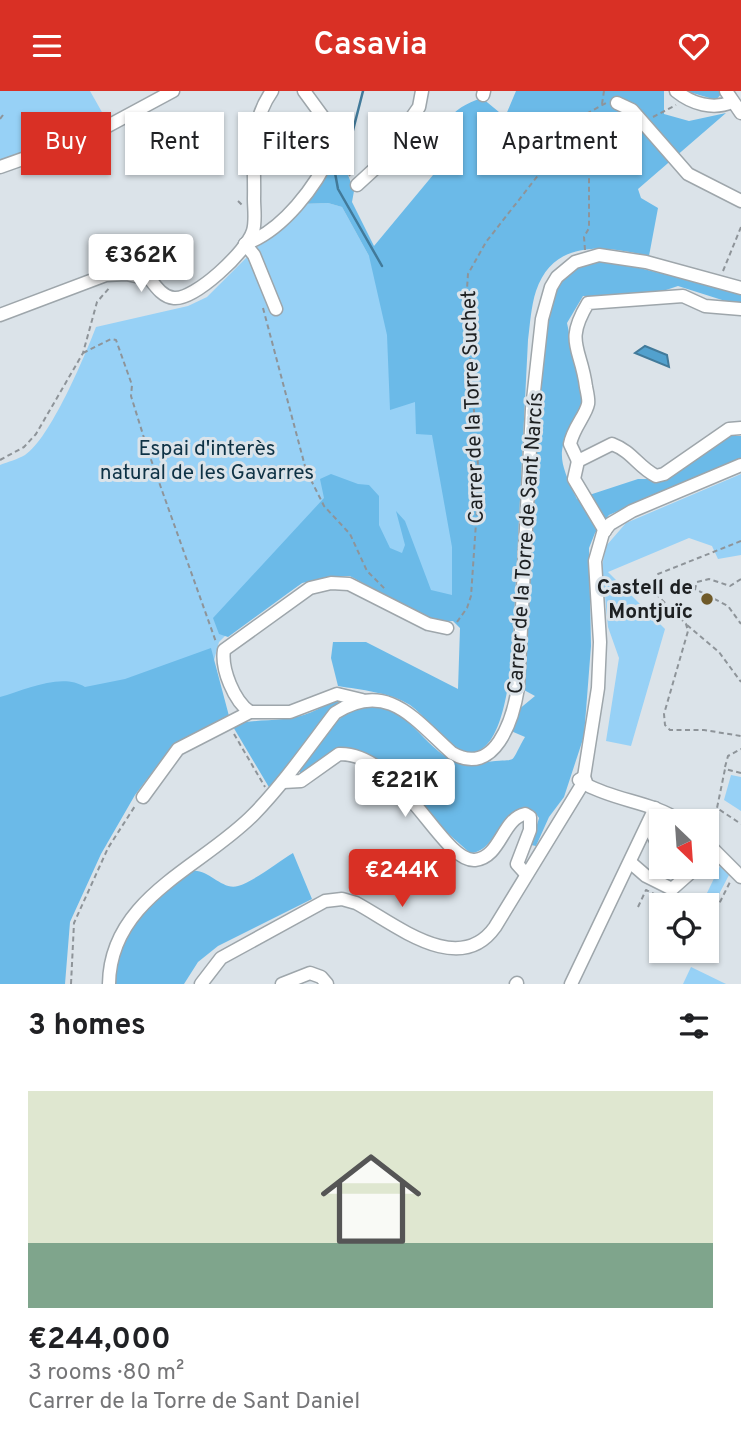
<!DOCTYPE html>
<meta charset="utf-8">
<style>
body{margin:0;font-family:Overpass,sans-serif;background:#f6f6f6;color:#202124;height:100vh;display:flex;flex-direction:column;font-size:26px;white-space:nowrap}
*{box-sizing:border-box;margin:0}
p{font-size:23px;color:#757577}
.icon{flex:none;width:38px;height:38px;fill:none;stroke:currentColor;stroke-width:2;stroke-linecap:round;stroke-linejoin:round}
.map{position:relative;height:893px;overflow:hidden}
.details{display:flex;flex-direction:column;background:#fff;flex:1}
.details>*{flex:none}
.top-card{position:absolute;left:21px;top:21px;width:700px;height:63px;display:flex;gap:14px}
.needle{width:46px;rotate:155deg}
.fabs{position:absolute;left:649px;top:718px;display:grid;gap:14px}
.fabs a{display:grid;place-items:center;width:70px;height:70px;border-radius:0px;background:#fff;box-shadow:0 2px 5px #0004;font-size:35px}
.price{position:absolute;translate:-50% -60px;padding:0 16px;border-radius:7px;background:#fff;color:#222;font-size:23px;line-height:46px;filter:drop-shadow(0 2px 4px #0008)}
.price::after{content:'';position:absolute;left:50%;top:42px;width:21px;height:16px;margin-left:-10px;background:inherit;clip-path:polygon(0 0,100% 0,50% 100%)}
.price.active{background:#d93025;color:#fff}
ul{padding:0;list-style:none}
li{display:grid;align-content:center;gap:14px;height:371px;padding:0 28px}
li+li{border-top:2px solid #e0e0e0}
li span{display:grid;place-items:center;height:217px;border-radius:0px;color:#555}
li>.icon{margin-inline-start:auto}
span .icon{width:126px;height:126px;fill:#fffc;stroke-width:1}
li b{font-size:30px}
h2{display:flex;justify-content:space-between;align-items:center;height:84px;padding:0 28px;font-size:30px}
.pill{padding:0 24px;border-radius:0px;background:#fff;box-shadow:0 2px 5px #0004;font-size:24px;line-height:63px}
.pill.active{background:#d93025;color:#fff}
header{display:flex;justify-content:space-between;align-items:center;height:91px;padding:0 28px;background:#d93025;color:#fff;font-size:32px;font-weight:600}
.map>svg:first-child{display:block}
.green{fill:#97d1f6}
.forest{fill:#6bbae8}
.water{fill:#52a1ce;stroke:#427a9a;stroke-width:2}
.lines{fill:none;stroke-linecap:round;stroke-linejoin:round}
.stream{stroke:#427a9a;stroke-width:2.5}
.minor-casing{stroke:#9ea6ab;stroke-width:15}
.path{stroke:#8e9499;stroke-width:2;stroke-dasharray:5 3.5;stroke-linecap:butt}
.minor{stroke:#fff;stroke-width:12}
.poi-dot{fill:#6f5a29;stroke:#dbe3e9;stroke-width:2.5}
.labels{text-anchor:middle;stroke-width:6;stroke-linejoin:round;paint-order:stroke}
.street-label{font-size:21px;fill:#1d2022;stroke:#dbe3e9}
.park-label{font-size:21px;fill:#0e3245;stroke:#dbe3e9}
.poi-label{font-size:21px;font-weight:bold;fill:#1d2022;stroke:#dbe3e9;text-anchor:end}
</style>
<header><svg class="icon" aria-label="menu" viewBox="0 0 24 24"><path d="M4 6h16M4 12h16M4 18h16"/></svg>Casavia<svg class="icon" aria-label="heart" viewBox="0 0 24 24"><path d="M12 20l-8-8c-3-5 5-10 8-4 3-6 11-1 8 4z"/></svg></header>
<div class="map">
<svg width="741" height="893" viewBox="0 0 741 893">
<rect width="100%" height="100%" fill="#dbe3e9"/>
<g class="green">
<path d="M0,0h90l17,30 -41,19 -66,23z"/>
<path d="M328,112l14,4 27,49 38,35 58,313 -132,-32 -28,9 -76,51 -10,10 -6,22 -50,87 -163,233v-519c8,-3 18,-6 25,-10 25,-16 60,-99 71,-128l92,-21 19,-9 93,-93z"/>
<path d="M741,383v81l-23,4 -6,-13 -23,-8 -81,34 57,57 -34,117 -25,-5 13,-83 -11,-31 -6,-61 4,-20 20,-23z"/>
<path d="M731,684l10,2v34l-17,-11z"/>
<path d="M720,775l9,9 -12,23 -10,-5z"/>
<path d="M691,876l35,17h-43z"/>
</g>
<g class="forest">
<path d="M516,0h148v23l25,7 37,-8 -88,76 3,9 17,10 -9,48c-44,-10 -95,-18 -113,35 -5,15 -6,34 -8,49l-16,319c-4,26 -12,119 -60,87 -16,-11 -26,-30 -42,-41 -21,-13 -49,-15 -72,-19l-7,-28 2,-16h33l92,47 2,-61 -7,-7 -20,1 -83,-46 -21,1 -27,6 -74,54 -9,-3 -6,-16 111,-120 -4,-19 11,-5 27,10 11,1 10,11v29l11,23 12,5 3,-8 -9,-34 9,10 26,69 21,5v-48l-20,-112 -16,-1 -1,-32 -25,8 -3,-75 -18,-79 -27,-49 -14,-4 -28,1 38,-56 16,43 -2,11 22,44 64,-77c-4,-37 7,-59 44,-71l23,19z"/>
<path d="M686,0h36v2l-6,7z"/>
<path d="M607,169l134,33v13l-63,-20 -18,6 -40,5 -37,-1 -16,27 17,83c-26,42 -30,46 -7,93l61,-20h23l65,-43h15v22l-132,57 -14,18 -6,15 2,98 -7,90 -20,61 -15,20 -13,29 -5,-1 8,-27 -5,-7 -10,-3c-26,4 -28,44 -54,45l-27,-24 -46,-55 -43,-25h-17l-37,26v-8c13,-17 25,-37 42,-50 51,-41 75,28 112,44 12,4 20,2 32,1 35,-5 21,6 39,-25l-14,-6 7,-21 17,-14 -11,-6c5,-110 6,-222 19,-331 3,-23 2,-53 14,-73 12,-19 30,-23 50,-26z"/>
<path d="M211,557l18,68 -56,29 -38,50 -34,59 -31,68 -5,62h-65v-287c25,-7 62,-25 85,-10l40,-8z"/>
<path d="M337,609l3,4 -70,85 -38,-64c18,-5 33,-4 51,-6 20,-1 37,-11 54,-19z"/>
<path d="M293,762l19,46 -94,47 -20,16 -14,22h-71c5,-39 28,-75 58,-99 5,-3 11,-11 17,-13 19,-7 32,19 50,14 15,-4 40,-24 55,-33z"/>
</g>
<path class="water" d="M645,255l22,9 2,12 -34,-14z"/>
<g class="lines">
<path class="stream" d="M363,0l-13,51 -17,20 5,27 44,77"/>
<g class="minor-casing">
<g id="minor">
<path d="M676,0c16,13 37,19 56,11"/>
<path d="M726,0l15,22"/>
<path d="M483,4l1,-4"/>
<path d="M617,12l15,7 56,64 53,27"/>
<path d="M0,76l93,-33 80,-43"/>
<path d="M357,94l37,-34 9,-21 16,-23 3,-16"/>
<path d="M245,153c37,-13 72,-58 87,-94l-9,-33 -19,-26"/>
<path d="M245,153l9,11 22,54"/>
<path d="M0,224l106,-40 20,-1 24,5c6,8 13,18 24,19 21,2 73,-47 79,-67 3,-10 1,-22 1,-32 1,-39 -6,-74 18,-108"/>
<path d="M578,370l-8,-17c3,-16 16,-29 18,-40 1,-4 -1,-12 -2,-17 -5,-40 -22,-44 2,-84l95,-7 22,10 36,3"/>
<path d="M605,440l-31,-52 4,-18 34,-17c21,8 25,22 44,32l8,-2 65,-45 12,-1"/>
<path d="M250,621c-16,-11 -29,-43 -26,-62l86,-62 21,-5 18,1 79,40 19,4"/>
<path d="M584,686l14,-89 2,-46 -5,-81 8,-28 7,-9 22,-13 109,-46"/>
<path d="M579,689l5,-3 3,8c30,16 65,17 93,36"/>
<path d="M283,691l18,-1 38,-27c61,-2 103,109 136,106 26,-3 27,-41 50,-46l5,3v13l-13,34 9,10"/>
<path d="M143,706l35,-48 72,-37h40l47,-18 25,6"/>
<path d="M648,734l8,16h6"/>
<path d="M707,752l34,34"/>
<path d="M631,772l15,13 26,13 26,-23"/>
<path d="M109,893c1,-87 94,-117 145,-170 30,-31 55,-67 81,-101 52,-34 80,7 117,40 43,25 61,-34 66,-65l14,-279 10,-90 9,-32 6,-10 18,-15 24,-7 47,7 95,26"/>
<path d="M201,893l20,-26 104,-57 17,-2 14,4c39,21 103,75 139,24l85,-139"/>
<path d="M282,893l28,-11 11,4 6,7"/>
<path d="M516,893l1,-1"/>
<path d="M571,893l84,-176"/>
</g>
</g>
<g class="path">
<path d="M602,13l2,-13"/>
<path d="M653,26l23,-12"/>
<path d="M0,28l3,-4"/>
<path d="M339,70l11,15"/>
<path d="M238,110l5,5"/>
<path d="M585,159l-1,-13 5,-9v-59l21,-32 22,-12"/>
<path d="M723,180l18,-44"/>
<path d="M263,217l43,162 18,36 26,28 17,37 18,18"/>
<path d="M83,262l28,-14 5,1 16,45 -1,11 18,58 67,188"/>
<path d="M0,369l24,-13 12,-13 47,-81 14,-51 13,-15"/>
<path d="M741,450l-83,33 -5,7 3,13 30,30 2,7 -24,83 1,11 5,5h34l37,6"/>
<path d="M741,488l-11,7 -21,-7 -12,3 -2,7 33,17 13,18"/>
<path d="M457,531l10,-14 4,-12 8,-117 -13,-176 2,-29 18,-32 100,-128 20,-11"/>
<path d="M687,534l32,27 22,30"/>
<path d="M234,643l31,53"/>
<path d="M725,676l3,-11 13,-7"/>
<path d="M741,682l-16,-4 -8,39 24,16"/>
<path d="M638,816l8,-17 30,15"/>
<path d="M707,829l3,2 20,-40"/>
<path d="M71,893l3,-61 34,-75 27,-42"/>
</g>
<use href="#minor" class="minor"/>
</g>
<circle class="poi-dot" cx="707" cy="508" r="7"/>
<g class="labels">
<g class="street-label">
<text transform="translate(472 316) rotate(-92)" y="7">Carrer de la Torre Suchet</text>
<text transform="translate(525 452) rotate(-86)" y="7">Carrer de la Torre de Sant Narcís</text>
</g>
<g class="park-label">
<text x="207" y="364">Espai d'interès<tspan x="207" dy="24">natural de les Gavarres</tspan></text>
</g>
<g class="poi-label">
<text x="693" y="503">Castell de<tspan x="693" dy="24">Montjuïc</tspan></text>
</g>
</g>
</svg>
<div class="fabs">
<a><svg class="needle" viewBox="-14 -14 28 28"><path d="M0-13l5 13h-10z" fill="#e53935"/><path d="M0 13l5-13h-10z" fill="#757577"/></svg></a>
<a><svg class="icon" aria-label="locate" viewBox="0 0 24 24"><circle cx="12" cy="12" r="6"/><path d="M12 2v4M12 18v4M2 12h4M18 12h4"/></svg></a>
</div>
<b class="price" style="left:141px;top:203px">€362K</b>
<b class="price" style="left:405px;top:728px">€221K</b>
<b class="price active" style="left:402px;top:818px">€244K</b>
<div class="top-card">
<a class="pill active">Buy</a>
<a class="pill">Rent</a>
<a class="pill">Filters</a>
<a class="pill">New</a>
<a class="pill">Apartment</a>
</div>
</div>
<section class="details">
<h2>3 homes<svg class="icon" aria-label="filters" viewBox="0 0 24 24"><path d="M4 7h16M4 17h16"/><circle cx="9" cy="7" r="2"/><circle cx="15" cy="17" r="2"/></svg></h2>
<ul>
<li><span style="background:linear-gradient(#dfe7d0 70%,#7fa58c 0)"><svg class="icon" aria-label="home" viewBox="0 0 24 24"><path d="M3 11l9-7 9 7M6 9v11h12V9"/></svg></span><div><b>€244,000</b><p>3 rooms · 80 m²</p><p>Carrer de la Torre de Sant Daniel</p></div></li>
</ul>
</section>
